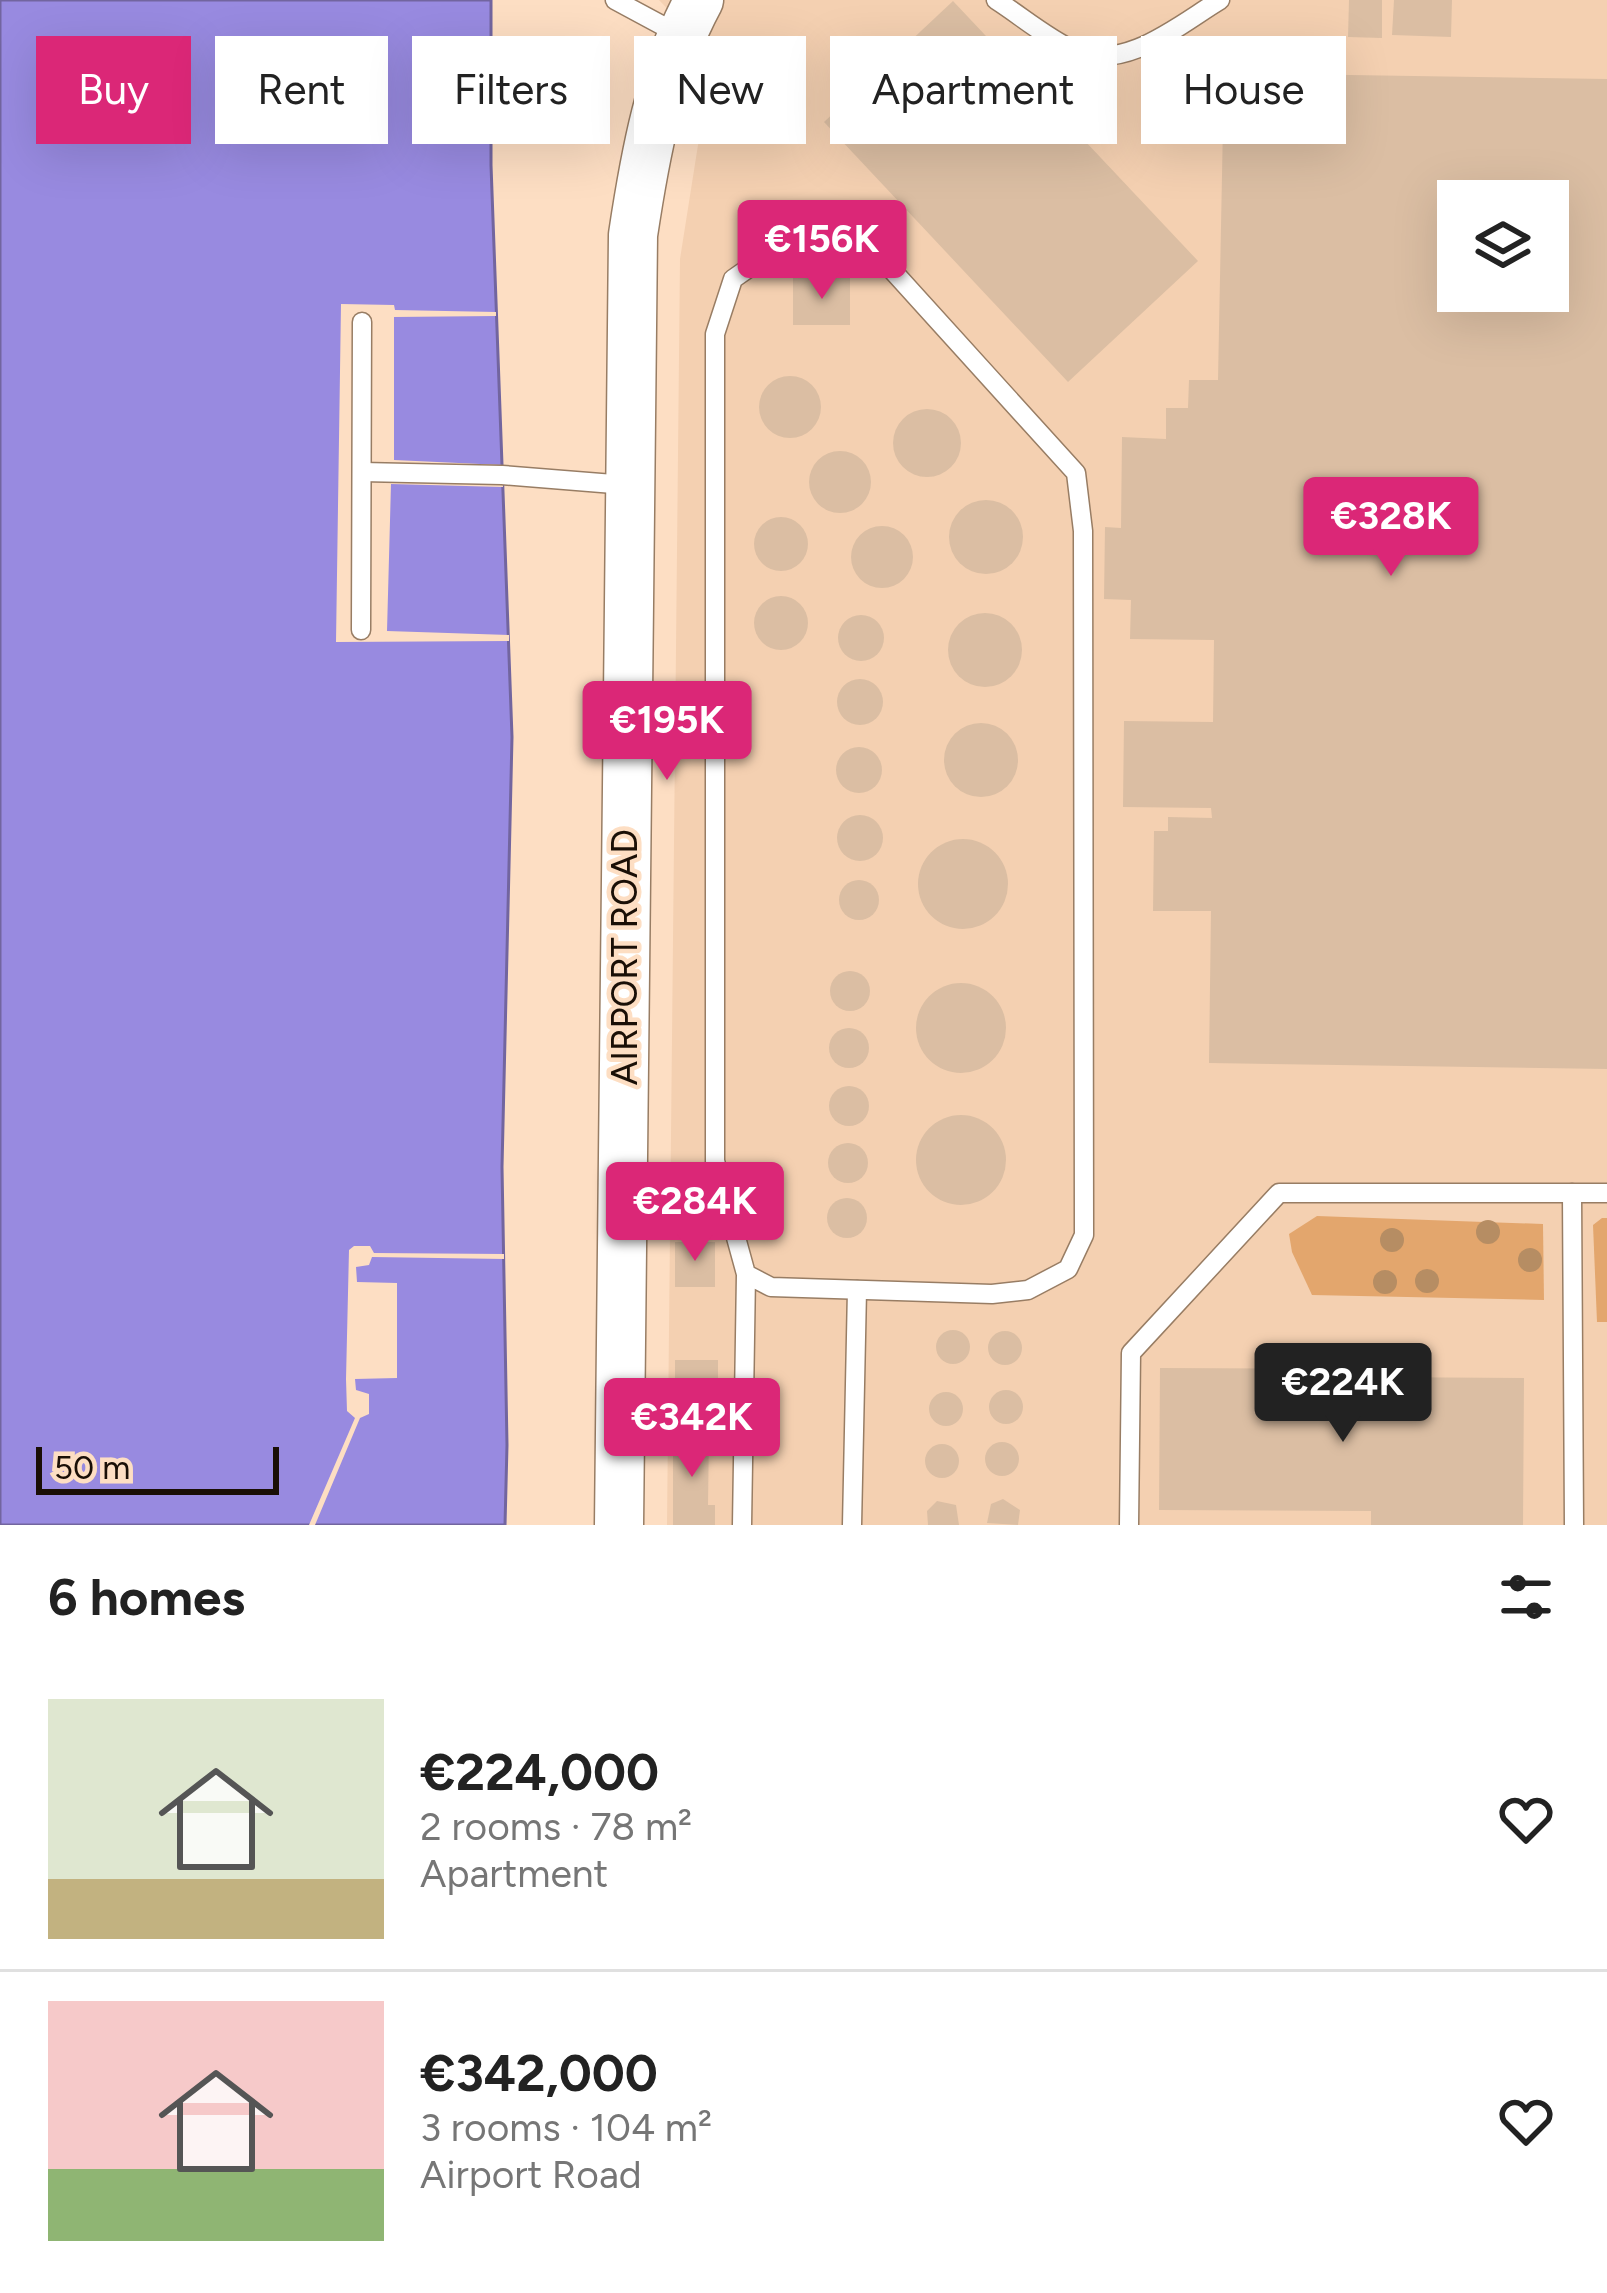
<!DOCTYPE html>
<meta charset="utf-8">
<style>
body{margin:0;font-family:Figtree,sans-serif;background:#f6f6f6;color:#222;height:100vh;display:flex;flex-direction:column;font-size:45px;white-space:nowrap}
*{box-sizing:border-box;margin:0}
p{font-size:39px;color:#767676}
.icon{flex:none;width:66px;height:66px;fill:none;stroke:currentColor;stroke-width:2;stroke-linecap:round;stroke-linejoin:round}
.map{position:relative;height:1525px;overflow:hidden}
.sheet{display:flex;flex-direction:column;background:#fff;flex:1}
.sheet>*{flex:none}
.top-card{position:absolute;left:36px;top:36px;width:1536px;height:108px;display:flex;gap:24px}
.controls{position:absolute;left:1437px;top:180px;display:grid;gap:24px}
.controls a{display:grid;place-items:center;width:132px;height:132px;border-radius:0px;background:#fff;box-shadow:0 12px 48px #0002;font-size:60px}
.scale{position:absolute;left:36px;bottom:30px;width:243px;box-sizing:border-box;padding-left:12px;border:6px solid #1a0f06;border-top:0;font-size:33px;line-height:42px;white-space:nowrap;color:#1a0f06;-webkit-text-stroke:9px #fddec3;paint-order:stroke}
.price{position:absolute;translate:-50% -102px;padding:0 27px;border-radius:12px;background:#db2777;color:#fff;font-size:39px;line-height:78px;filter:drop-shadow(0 3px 6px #0008)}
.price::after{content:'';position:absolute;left:50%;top:72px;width:36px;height:27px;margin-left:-18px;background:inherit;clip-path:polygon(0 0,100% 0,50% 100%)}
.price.selected{background:#222;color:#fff}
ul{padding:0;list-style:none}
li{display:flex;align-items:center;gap:36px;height:300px;padding:0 48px}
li+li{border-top:3px solid #e0e0e0}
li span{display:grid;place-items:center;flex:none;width:336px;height:240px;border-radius:0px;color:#555}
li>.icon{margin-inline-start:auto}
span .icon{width:144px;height:144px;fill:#fffc;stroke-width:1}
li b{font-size:51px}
h2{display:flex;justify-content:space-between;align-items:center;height:144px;padding:0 48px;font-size:51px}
.pill{padding:0 42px;border-radius:0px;background:#fff;box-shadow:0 12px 48px #0002;font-size:42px;line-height:108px}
.pill.selected{background:#db2777;color:#fff}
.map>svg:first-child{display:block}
.built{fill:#f4d0b1;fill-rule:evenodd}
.green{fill:#e3a66d}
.water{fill:#988ae0;stroke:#72659f;stroke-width:3}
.pier{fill:#fddec3}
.building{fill:#dbbea3;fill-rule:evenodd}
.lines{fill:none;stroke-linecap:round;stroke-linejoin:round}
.lane-casing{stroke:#987d64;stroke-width:21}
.secondary-casing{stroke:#987d64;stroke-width:51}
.lane{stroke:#fff;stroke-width:18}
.secondary{stroke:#fff;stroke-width:48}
.tree{fill:#b68d63}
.labels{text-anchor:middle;stroke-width:9;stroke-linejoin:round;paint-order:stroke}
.street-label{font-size:36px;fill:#1a0f06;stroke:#fddec3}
</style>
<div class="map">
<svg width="1607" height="1525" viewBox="0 0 1607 1525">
<rect width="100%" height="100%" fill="#fddec3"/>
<path class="built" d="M659,0h948v1525h-940l13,-1266 18,-114 29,-74zM1458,201h90v90h-90z"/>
<g class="green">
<path d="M1317,1216l226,8 1,76 -232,-5 -20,-43 -3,-18z"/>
<path d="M1602,1218h5v104h-10l-4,-97z"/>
</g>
<path class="water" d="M0,0h491v165l21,572 -10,430 5,278 -2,80h-505z"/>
<g class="pier">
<path d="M341,304l53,1 1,5 101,2v4l-102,1v143l108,5 1,22 -112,-3 -4,147 122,4v6l-173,1z"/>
<path d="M354,1246h16l4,7 130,1v5l-132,-2 -3,8 -13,2 1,15 40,1v95l-42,1 1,11 13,4v20l-9,4 -45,107h-6l46,-107 -8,-7 -1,-32 3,-129z"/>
</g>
<g class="building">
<path d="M1349,0h33v38l-34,-1z"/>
<path d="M1394,0h58l-1,37 -59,-2z"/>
<path d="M953,1l245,260 -130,121 -244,-260z"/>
<path d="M1224,73l383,6v990l-398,-6 2,-152h-58l1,-80h14v-14l44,1 -1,-10 -88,-1 1,-86 89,1 1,-82 -84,-1 1,-39 -27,-1 1,-72 16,1 1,-91 44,2v-31h22l1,-28h29zM1458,201h90v90h-90z"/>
<rect x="793" y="278" width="57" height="47"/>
<circle cx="790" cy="407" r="31"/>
<circle cx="927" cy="443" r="34"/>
<circle cx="840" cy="482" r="31"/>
<circle cx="986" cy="537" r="37"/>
<circle cx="781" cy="544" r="27"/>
<circle cx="882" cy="557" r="31"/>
<circle cx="781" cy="623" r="27"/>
<circle cx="985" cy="650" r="37"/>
<circle cx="861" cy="638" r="23"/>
<circle cx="860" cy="702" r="23"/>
<circle cx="981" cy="760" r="37"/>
<circle cx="859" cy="770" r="23"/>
<circle cx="860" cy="838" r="23"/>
<circle cx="963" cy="884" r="45"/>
<circle cx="859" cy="900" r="20"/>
<circle cx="850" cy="991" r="20"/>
<circle cx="961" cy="1028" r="45"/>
<circle cx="849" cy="1048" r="20"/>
<circle cx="849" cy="1106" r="20"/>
<circle cx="961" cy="1160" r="45"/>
<circle cx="848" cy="1163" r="20"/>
<circle cx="847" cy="1218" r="20"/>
<rect x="675" y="1242" width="40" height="45"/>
<circle cx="953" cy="1347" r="17"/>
<circle cx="1005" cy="1348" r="17"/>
<path d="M675,1360h43v56l-43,1z"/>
<path d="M1160,1368l207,1v8l157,1 -1,147h-152v-14l-212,-1z"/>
<circle cx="1006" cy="1407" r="17"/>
<circle cx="946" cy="1409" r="17"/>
<path d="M673,1433h36l-1,72h7v20h-42z"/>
<circle cx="1002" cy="1459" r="17"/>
<circle cx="942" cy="1461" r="17"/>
<path d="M1003,1499l17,11 -2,15 -31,-2 4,-19z"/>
<path d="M937,1501l19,4 3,20h-31l-1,-14z"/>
</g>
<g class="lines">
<g class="lane-casing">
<g id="lane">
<path d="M615,0l65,35"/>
<path d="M996,0c25,16 52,39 79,51 50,21 105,-27 145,-51"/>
<path d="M362,472l140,3 124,10"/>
<path d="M361,630l1,-308"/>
<path d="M1572,1193l2,332"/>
<path d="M742,1525l4,-251 -31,-113v-827l18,-55 43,-30 58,-6 48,16 194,214 7,58 1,704 -16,34 -40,21 -36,4 -221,-7 -25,-13"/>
<path d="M852,1525l5,-235"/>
<path d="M1129,1525l2,-172 148,-160h328"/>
</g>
</g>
<g class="secondary-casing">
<path id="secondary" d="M619,1525l14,-1290c12,-80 27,-163 66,-235"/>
</g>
<use href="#lane" class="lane"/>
<use href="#secondary" class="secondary"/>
</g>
<g class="tree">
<circle cx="1488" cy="1232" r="12"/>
<circle cx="1392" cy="1240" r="12"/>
<circle cx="1530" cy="1260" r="12"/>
<circle cx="1427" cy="1281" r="12"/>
<circle cx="1385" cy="1282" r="12"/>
</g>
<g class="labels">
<g class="street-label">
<text transform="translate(624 957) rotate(-90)" y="13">AIRPORT ROAD</text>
</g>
</g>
</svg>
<div class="controls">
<a><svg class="icon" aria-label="layers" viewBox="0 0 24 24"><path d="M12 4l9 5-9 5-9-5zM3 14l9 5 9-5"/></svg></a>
</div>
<div class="scale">50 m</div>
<b class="price" style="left:822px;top:302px">€156K</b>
<b class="price" style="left:1391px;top:579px">€328K</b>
<b class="price" style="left:667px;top:783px">€195K</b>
<b class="price" style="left:695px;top:1264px">€284K</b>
<b class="price selected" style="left:1343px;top:1445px">€224K</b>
<b class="price" style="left:692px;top:1480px">€342K</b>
<div class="top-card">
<a class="pill selected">Buy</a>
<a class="pill">Rent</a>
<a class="pill">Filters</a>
<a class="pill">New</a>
<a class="pill">Apartment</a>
<a class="pill">House</a>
</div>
</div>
<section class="sheet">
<h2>6 homes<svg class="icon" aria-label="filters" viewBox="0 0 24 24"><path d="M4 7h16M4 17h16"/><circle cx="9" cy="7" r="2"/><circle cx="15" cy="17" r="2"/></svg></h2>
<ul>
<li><span style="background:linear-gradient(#dfe7d0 75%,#c2b280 0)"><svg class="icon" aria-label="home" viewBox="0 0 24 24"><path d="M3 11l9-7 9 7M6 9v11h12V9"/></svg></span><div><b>€224,000</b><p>2 rooms · 78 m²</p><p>Apartment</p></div><svg class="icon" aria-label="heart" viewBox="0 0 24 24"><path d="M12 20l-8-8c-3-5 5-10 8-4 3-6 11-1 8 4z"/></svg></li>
<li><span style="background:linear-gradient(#f6c9c9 70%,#8fb573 0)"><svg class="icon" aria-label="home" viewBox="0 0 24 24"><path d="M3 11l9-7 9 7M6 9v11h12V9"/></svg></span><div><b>€342,000</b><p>3 rooms · 104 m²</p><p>Airport Road</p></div><svg class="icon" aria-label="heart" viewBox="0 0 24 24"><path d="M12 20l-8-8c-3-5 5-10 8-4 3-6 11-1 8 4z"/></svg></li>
</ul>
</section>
